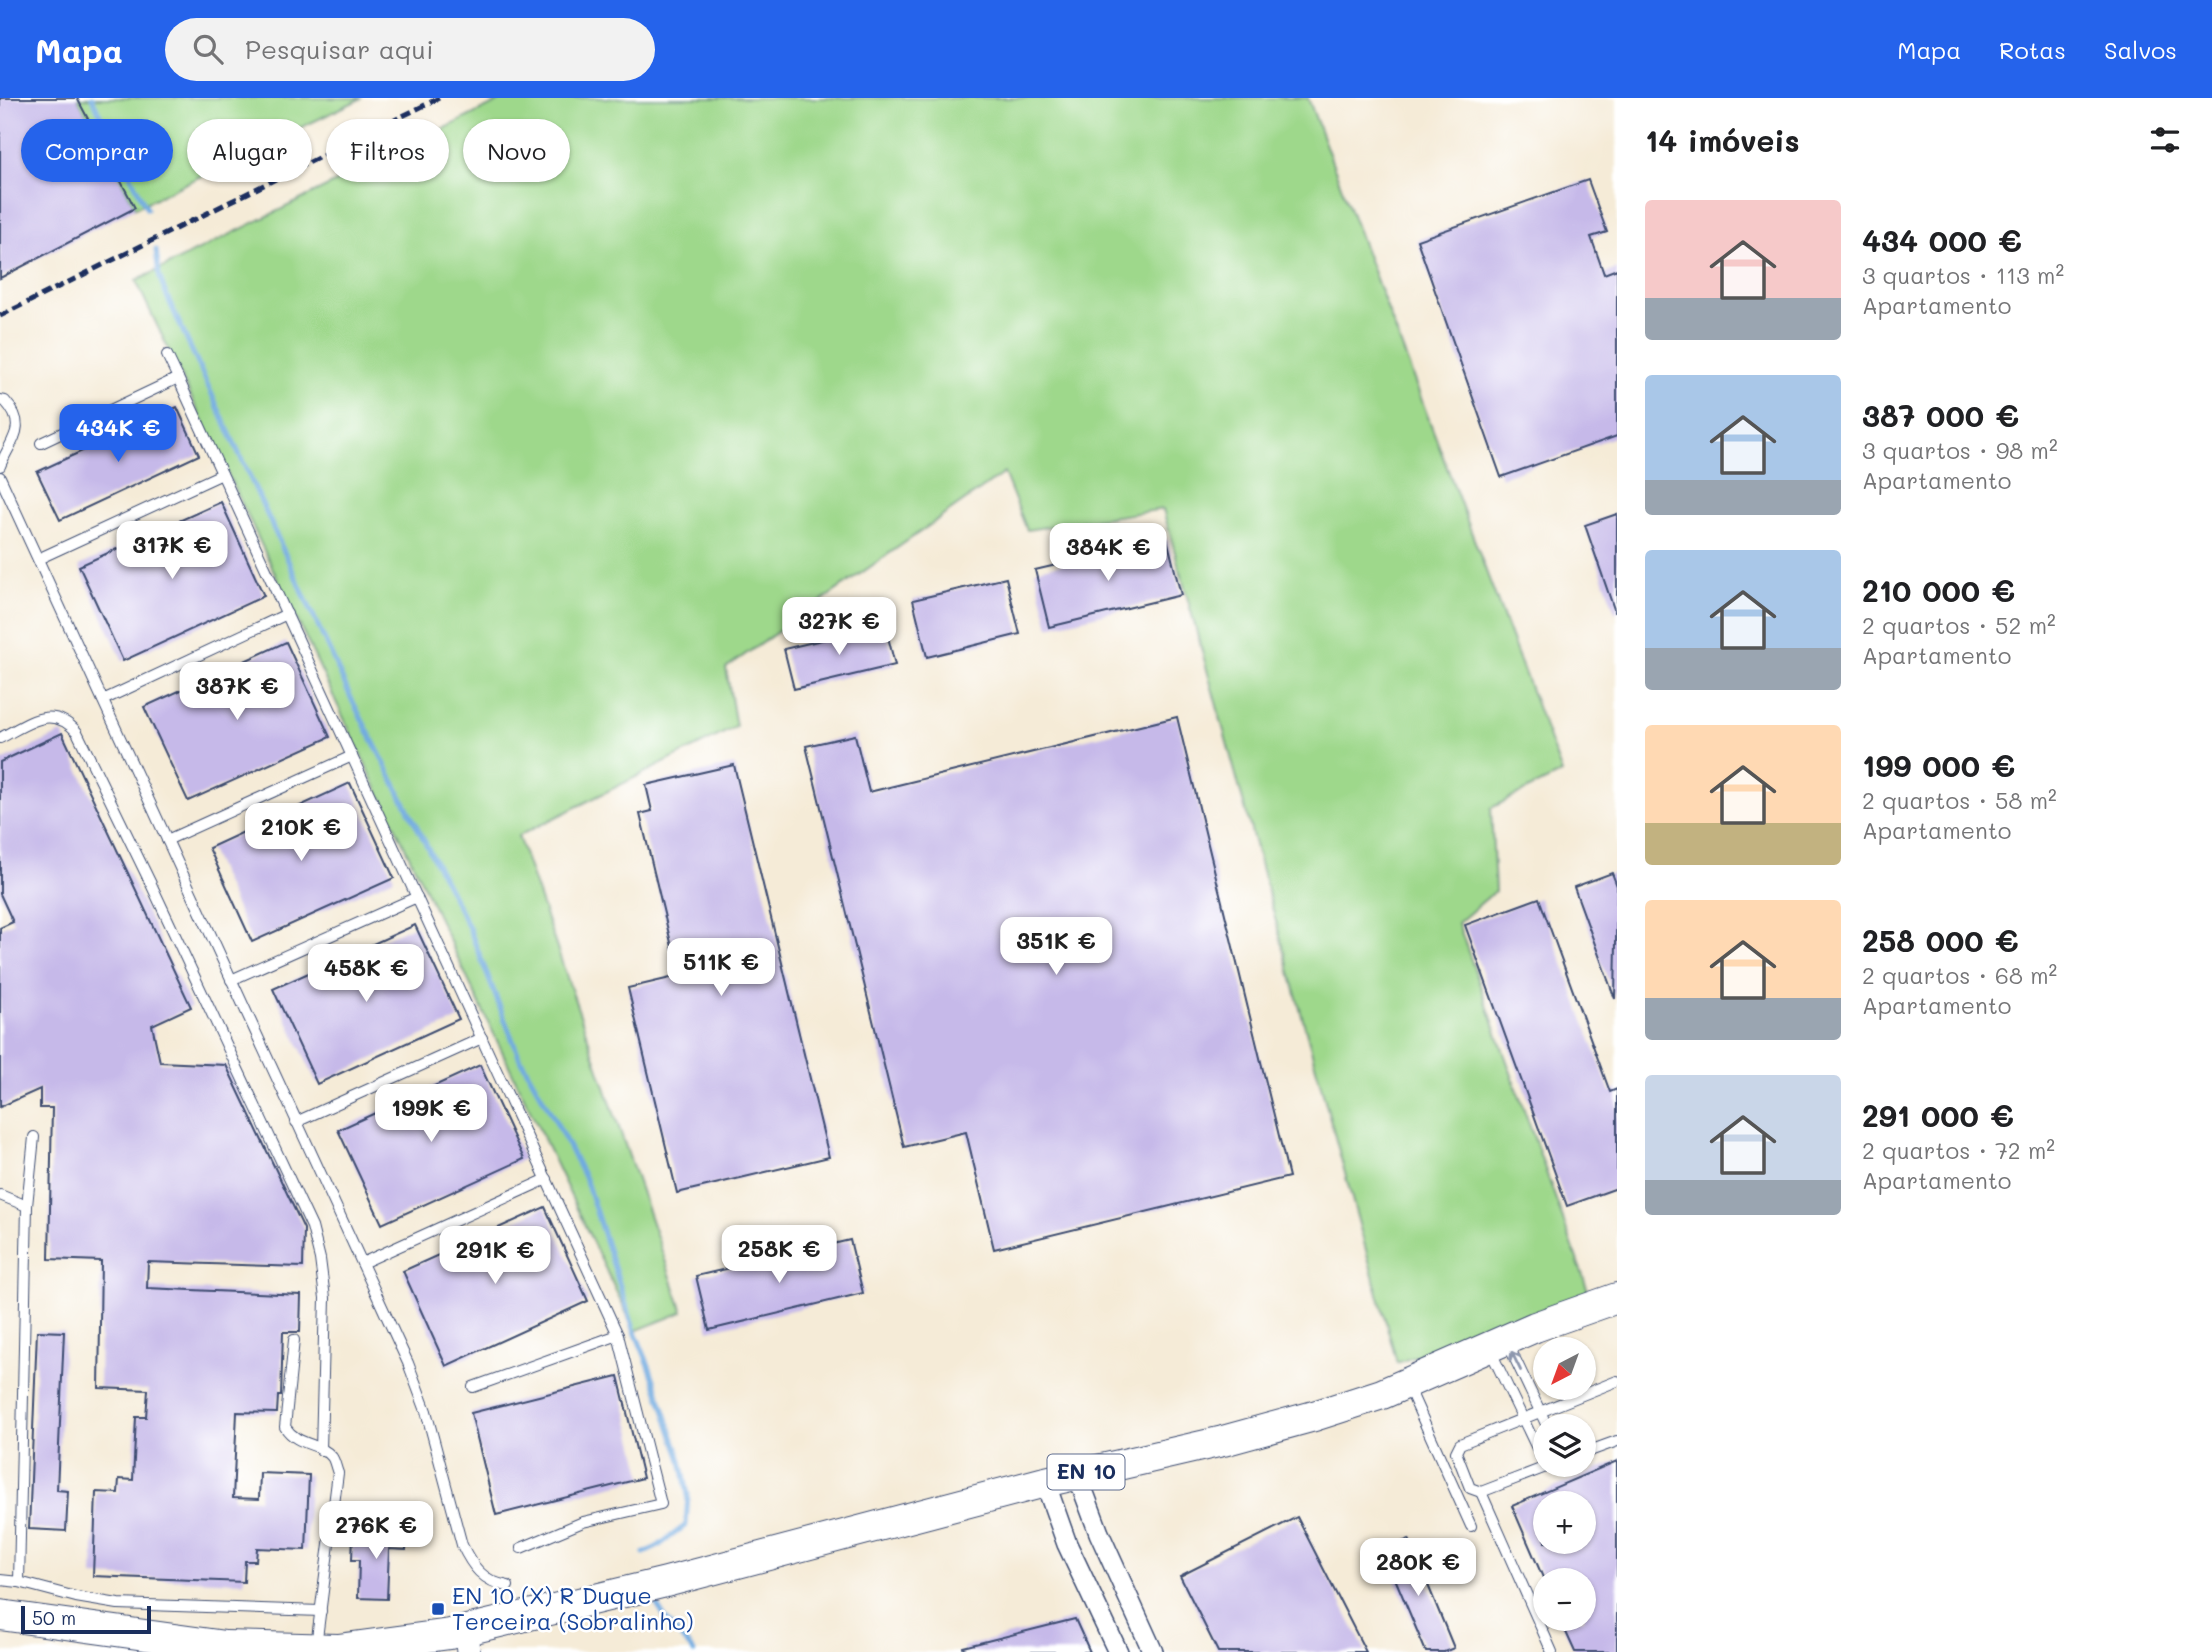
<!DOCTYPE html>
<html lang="pt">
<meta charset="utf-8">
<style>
body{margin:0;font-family:Mali,sans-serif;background:#f2f2f2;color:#202124;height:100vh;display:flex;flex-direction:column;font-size:26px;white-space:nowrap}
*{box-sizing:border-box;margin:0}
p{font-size:23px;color:#757577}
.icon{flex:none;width:38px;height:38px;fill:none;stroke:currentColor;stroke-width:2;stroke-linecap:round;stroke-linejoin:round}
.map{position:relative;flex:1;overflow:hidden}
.details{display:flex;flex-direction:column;background:#fff;width:595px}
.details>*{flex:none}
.hud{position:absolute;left:21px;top:21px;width:665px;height:63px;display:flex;gap:14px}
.needle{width:46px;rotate:221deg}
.fabs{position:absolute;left:1533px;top:1239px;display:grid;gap:14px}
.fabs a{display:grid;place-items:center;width:63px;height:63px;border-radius:50%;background:#fff;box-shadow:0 2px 5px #0004;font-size:35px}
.scale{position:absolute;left:21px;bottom:18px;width:130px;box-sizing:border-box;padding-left:7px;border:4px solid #1b2f5e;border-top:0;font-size:19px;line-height:24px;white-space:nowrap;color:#1b2f5e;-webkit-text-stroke:5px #fff;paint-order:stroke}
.price{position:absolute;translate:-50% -60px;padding:0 16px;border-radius:14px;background:#fff;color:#222;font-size:23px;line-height:46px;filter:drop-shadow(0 2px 4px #0008)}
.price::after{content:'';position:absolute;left:50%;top:42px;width:21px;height:16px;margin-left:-10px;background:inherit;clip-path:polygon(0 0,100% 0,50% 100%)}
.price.active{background:#2563eb;color:#fff}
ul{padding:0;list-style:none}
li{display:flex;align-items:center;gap:21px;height:175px;padding:0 28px}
li span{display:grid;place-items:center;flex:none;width:196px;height:140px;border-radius:7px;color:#555}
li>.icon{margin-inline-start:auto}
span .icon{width:84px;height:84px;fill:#fffc;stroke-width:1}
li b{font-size:30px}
h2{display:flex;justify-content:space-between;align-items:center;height:84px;padding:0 28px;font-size:30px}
.chip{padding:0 24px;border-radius:32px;background:#fff;box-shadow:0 2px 5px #0004;font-size:24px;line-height:63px}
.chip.active{background:#2563eb;color:#fff}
header{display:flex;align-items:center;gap:42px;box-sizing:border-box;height:98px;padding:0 35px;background:#2563eb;color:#fff}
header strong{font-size:33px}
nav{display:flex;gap:38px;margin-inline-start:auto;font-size:24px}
.search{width:490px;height:63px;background:#f2f2f2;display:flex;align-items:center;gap:18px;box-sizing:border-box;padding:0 24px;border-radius:38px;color:#757577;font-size:26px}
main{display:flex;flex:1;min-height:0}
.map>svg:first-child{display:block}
.green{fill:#9ed88b;stroke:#5c8474;stroke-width:2}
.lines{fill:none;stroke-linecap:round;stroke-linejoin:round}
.stream{stroke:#70aae0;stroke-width:5}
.building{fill:#c6b9e9;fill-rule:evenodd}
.service-casing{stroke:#3c4b70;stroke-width:12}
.minor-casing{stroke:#3c4b70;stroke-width:22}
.tertiary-casing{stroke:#3c4b70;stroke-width:25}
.primary-casing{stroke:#3c4b70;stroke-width:32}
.service{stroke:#fff;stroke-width:10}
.minor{stroke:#fff;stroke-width:19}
.tertiary{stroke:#fff;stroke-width:23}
.primary{stroke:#fff;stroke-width:30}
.rail{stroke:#1b2f5e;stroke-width:5;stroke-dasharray:10 5;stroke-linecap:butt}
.oneway{stroke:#8d97ae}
.transit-dot{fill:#1a4fb4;stroke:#fff;stroke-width:2.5}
.labels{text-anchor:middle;stroke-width:5;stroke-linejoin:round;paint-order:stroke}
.shield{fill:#fff;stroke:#5f6d8e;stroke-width:2}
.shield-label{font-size:21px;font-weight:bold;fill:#1b2f5e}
.transit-label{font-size:23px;fill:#164399;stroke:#fff;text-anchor:start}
</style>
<header>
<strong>Mapa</strong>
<div class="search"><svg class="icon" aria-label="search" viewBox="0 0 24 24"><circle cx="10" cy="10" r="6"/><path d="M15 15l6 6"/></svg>Pesquisar aqui</div>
<nav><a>Mapa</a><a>Rotas</a><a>Salvos</a></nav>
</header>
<main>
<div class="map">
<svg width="1617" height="1554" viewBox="0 0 1617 1554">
<rect width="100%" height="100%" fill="#fff"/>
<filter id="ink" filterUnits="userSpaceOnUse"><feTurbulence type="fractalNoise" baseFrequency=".0143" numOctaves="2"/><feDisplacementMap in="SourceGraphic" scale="14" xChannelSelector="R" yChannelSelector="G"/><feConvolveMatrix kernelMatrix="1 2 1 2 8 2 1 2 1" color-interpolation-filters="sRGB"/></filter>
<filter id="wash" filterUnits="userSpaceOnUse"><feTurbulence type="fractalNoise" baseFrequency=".00686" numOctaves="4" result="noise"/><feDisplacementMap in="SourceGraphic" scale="28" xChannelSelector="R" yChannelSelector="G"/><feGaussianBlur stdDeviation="1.57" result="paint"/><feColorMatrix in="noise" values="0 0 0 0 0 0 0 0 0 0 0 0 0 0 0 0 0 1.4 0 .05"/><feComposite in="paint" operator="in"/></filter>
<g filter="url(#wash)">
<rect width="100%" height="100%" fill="#f5ebd7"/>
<g class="green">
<path d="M77,0h285l-227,110z"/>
<path d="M506,0h802l254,675 -71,35 4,83 -37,32 131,370 -192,70 -234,-854 -136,21 -23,-57 -278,195 10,59 -218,109 165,476 -48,19 -499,-1050z"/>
</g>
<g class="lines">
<g class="stream">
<path d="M92,0l55,111"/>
<path d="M156,152l3,25 6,17 187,408 117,228 50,128 36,64 31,61 48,148 16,39 31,92 7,35 -2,30 -29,22 -13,6"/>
<path d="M652,1499l15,24 27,31"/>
</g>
</g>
<g id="blocks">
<g class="building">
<path d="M0,0h77l58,110 -135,70z"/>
<path d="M1588,82l19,52 -16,5 13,37 13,-5v167l-116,41 -84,-237z"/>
<path d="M177,309l22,48 -139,65 -23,-48z"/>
<path d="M221,404l43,94 -141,65 -44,-95z"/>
<path d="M1617,416v98h-2l-30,-87z"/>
<path d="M1167,441l14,56 -132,32 -14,-57z"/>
<path d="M1006,480l14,56 -93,23 -14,-57z"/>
<path d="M885,527l10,40 -101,24 -10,-40z"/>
<path d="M286,544l44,95 -142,64 -44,-94z"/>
<path d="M1177,619l112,460 -295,72 -28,-117 -62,15 -98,-401 49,-11 14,57z"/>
<path d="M62,635l129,274 -39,18 8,37 66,3 78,164 -1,38 -155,-5 -1,26 154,7 -1,37h-17l-2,64h-3l-1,17 -40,-1 -4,86 26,1 1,-26 49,2 -3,75 -49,-2 -1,13h-11l-1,21 -151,-6 3,-84 22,1 1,-14 14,1 3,-63h10l2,-27 -49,-2 2,-127 -52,-2 3,-151h-12v-19l-40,18v-179l13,-6 -13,-28v-132z"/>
<path d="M734,667l95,392 -152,36 -49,-205 51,-12 -39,-162 12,-3 -6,-26z"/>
<path d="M350,685l44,95 -142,64 -43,-94z"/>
<path d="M1612,775l5,13 -2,113 -41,-112z"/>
<path d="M1539,800l71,194 7,-3v99l-50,18 -102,-281z"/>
<path d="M415,827l44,94 -142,65 -44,-95z"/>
<path d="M480,967l44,94 -142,65 -44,-94z"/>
<path d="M545,1109l43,94 -142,65 -43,-95z"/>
<path d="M850,1142l13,53 -154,37 -13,-54z"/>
<path d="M37,1233l27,1 -7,158 11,1 -2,40 -37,-2z"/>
<path d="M618,1278l25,102 -147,37 -25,-102z"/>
<path d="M1617,1363v191h-42l-15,-33h24v-39h-40l-32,-74zM1545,1405h39v39h-39z"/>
<path d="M1297,1419l69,135h-148l-38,-76z"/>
<path d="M373,1432l34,1 -1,19 -17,-1 -2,50 -29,-1 1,-38h-7l1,-26 20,1z"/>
<path d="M1409,1441l45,109 -10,4h-18l-43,-102z"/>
<path d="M1075,1521l15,33h-126l-1,-5z"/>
</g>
</g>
</g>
<g filter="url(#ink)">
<use href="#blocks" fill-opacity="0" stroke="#3c4b70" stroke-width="2"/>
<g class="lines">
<g class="service-casing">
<g id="service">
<path d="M167,257l11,23"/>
<path d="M0,302l5,1c24,26 6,38 -5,65"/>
<path d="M41,345l137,-65 440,957 43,169 -78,18 -62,26"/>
<path d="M0,379l408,886 18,48 36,134c10,21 21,37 46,41"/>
<path d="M38,461l184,-85"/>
<path d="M103,602l184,-86"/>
<path d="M0,640c28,-14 51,-35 77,-6l74,152 161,343 8,32 5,39 -4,152"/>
<path d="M167,742l185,-84"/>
<path d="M231,882l186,-83"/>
<path d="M296,1024l186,-84"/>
<path d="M0,1097l27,11"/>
<path d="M362,1165l185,-84"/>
<path d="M294,1242l-9,87c13,20 35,15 47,30 3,4 4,12 6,16l-22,173"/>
<path d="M1507,1244l40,84"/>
<path d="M1491,1254l55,115"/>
<path d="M1408,1288l63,140"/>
<path d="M473,1289l145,-52"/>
<path d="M1584,1355l33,-12"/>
<path d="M1551,1367l-70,27 -11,-4 -14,-36 4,-8 157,-63"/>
<path d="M1481,1394l71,160"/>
<path d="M0,1482l19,2 57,15 42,7 203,7"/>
<path d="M19,1484l8,-376 7,-69"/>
</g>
</g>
<g class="minor-casing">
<g id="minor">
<path d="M1077,1376l22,59 54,119"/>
<path d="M1045,1384l22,62 51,108"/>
</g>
</g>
<g class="tertiary-casing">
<path id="tertiary" d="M466,1532l2,22"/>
</g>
<g class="primary-casing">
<path id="primary" d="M0,1517l225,31 113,3 112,-15 216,-52 379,-100 178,-41 91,-25 68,-22 153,-67 82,-29"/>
</g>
<use href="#service" class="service"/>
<use href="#minor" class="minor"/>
<use href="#tertiary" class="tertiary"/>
<use href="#primary" class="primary"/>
<path class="rail" d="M0,218l439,-218"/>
</g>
<defs><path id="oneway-shaft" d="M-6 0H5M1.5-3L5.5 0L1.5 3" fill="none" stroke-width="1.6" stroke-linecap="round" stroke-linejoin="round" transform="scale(1.75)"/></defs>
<use class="oneway" href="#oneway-shaft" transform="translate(1516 1263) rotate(-116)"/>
</g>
<rect class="transit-dot" x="431" y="1504" width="14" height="14" rx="3.5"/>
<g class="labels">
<rect class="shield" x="1047.5" y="1356.5" width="77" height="35" rx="5"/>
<g class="shield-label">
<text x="1086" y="1381">EN 10</text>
</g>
<g class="transit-label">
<text x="452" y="1506">EN 10 (X) R Duque<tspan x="452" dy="26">Terceira (Sobralinho)</tspan></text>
</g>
</g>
</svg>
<div class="fabs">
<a><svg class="needle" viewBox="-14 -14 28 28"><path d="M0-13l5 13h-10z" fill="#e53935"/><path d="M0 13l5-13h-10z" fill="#757577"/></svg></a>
<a><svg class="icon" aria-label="layers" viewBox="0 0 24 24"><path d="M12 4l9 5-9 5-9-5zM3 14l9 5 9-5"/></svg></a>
<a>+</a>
<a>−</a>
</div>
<div class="scale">50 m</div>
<b class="price active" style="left:118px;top:366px">434K €</b>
<b class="price" style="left:172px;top:483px">317K €</b>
<b class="price" style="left:1108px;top:485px">384K €</b>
<b class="price" style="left:839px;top:559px">327K €</b>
<b class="price" style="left:237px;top:624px">387K €</b>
<b class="price" style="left:301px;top:765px">210K €</b>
<b class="price" style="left:1056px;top:879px">351K €</b>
<b class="price" style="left:721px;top:900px">511K €</b>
<b class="price" style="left:366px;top:906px">458K €</b>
<b class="price" style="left:431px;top:1046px">199K €</b>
<b class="price" style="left:779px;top:1187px">258K €</b>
<b class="price" style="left:495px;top:1188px">291K €</b>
<b class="price" style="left:376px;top:1463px">276K €</b>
<b class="price" style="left:1418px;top:1500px">280K €</b>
<div class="hud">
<a class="chip active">Comprar</a>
<a class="chip">Alugar</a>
<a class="chip">Filtros</a>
<a class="chip">Novo</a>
</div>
</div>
<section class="details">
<h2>14 imóveis<svg class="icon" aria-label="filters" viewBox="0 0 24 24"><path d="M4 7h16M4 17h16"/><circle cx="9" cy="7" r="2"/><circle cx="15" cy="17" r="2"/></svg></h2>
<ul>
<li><span style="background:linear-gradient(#f6c9c9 70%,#9aa5b1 0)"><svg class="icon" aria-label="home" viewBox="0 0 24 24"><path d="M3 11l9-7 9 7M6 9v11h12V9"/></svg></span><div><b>434 000 €</b><p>3 quartos · 113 m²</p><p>Apartamento</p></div></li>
<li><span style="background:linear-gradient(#a9c7e8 75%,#9aa5b1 0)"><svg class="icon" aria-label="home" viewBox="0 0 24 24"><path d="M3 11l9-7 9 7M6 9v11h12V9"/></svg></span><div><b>387 000 €</b><p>3 quartos · 98 m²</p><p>Apartamento</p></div></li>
<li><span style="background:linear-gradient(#a9c7e8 70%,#9aa5b1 0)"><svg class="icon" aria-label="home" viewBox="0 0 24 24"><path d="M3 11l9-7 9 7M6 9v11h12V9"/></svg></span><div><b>210 000 €</b><p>2 quartos · 52 m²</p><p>Apartamento</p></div></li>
<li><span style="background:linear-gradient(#ffd9b3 70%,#c2b280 0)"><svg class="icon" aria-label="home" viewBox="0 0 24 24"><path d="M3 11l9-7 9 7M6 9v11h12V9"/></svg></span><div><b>199 000 €</b><p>2 quartos · 58 m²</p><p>Apartamento</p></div></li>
<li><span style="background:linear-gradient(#ffd9b3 70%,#9aa5b1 0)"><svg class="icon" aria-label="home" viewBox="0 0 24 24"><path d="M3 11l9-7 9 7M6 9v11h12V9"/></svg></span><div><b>258 000 €</b><p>2 quartos · 68 m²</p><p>Apartamento</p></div></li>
<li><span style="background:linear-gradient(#c9d6e8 75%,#9aa5b1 0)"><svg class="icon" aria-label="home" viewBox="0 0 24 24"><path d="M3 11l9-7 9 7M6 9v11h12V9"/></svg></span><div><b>291 000 €</b><p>2 quartos · 72 m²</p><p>Apartamento</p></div></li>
</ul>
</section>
</main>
